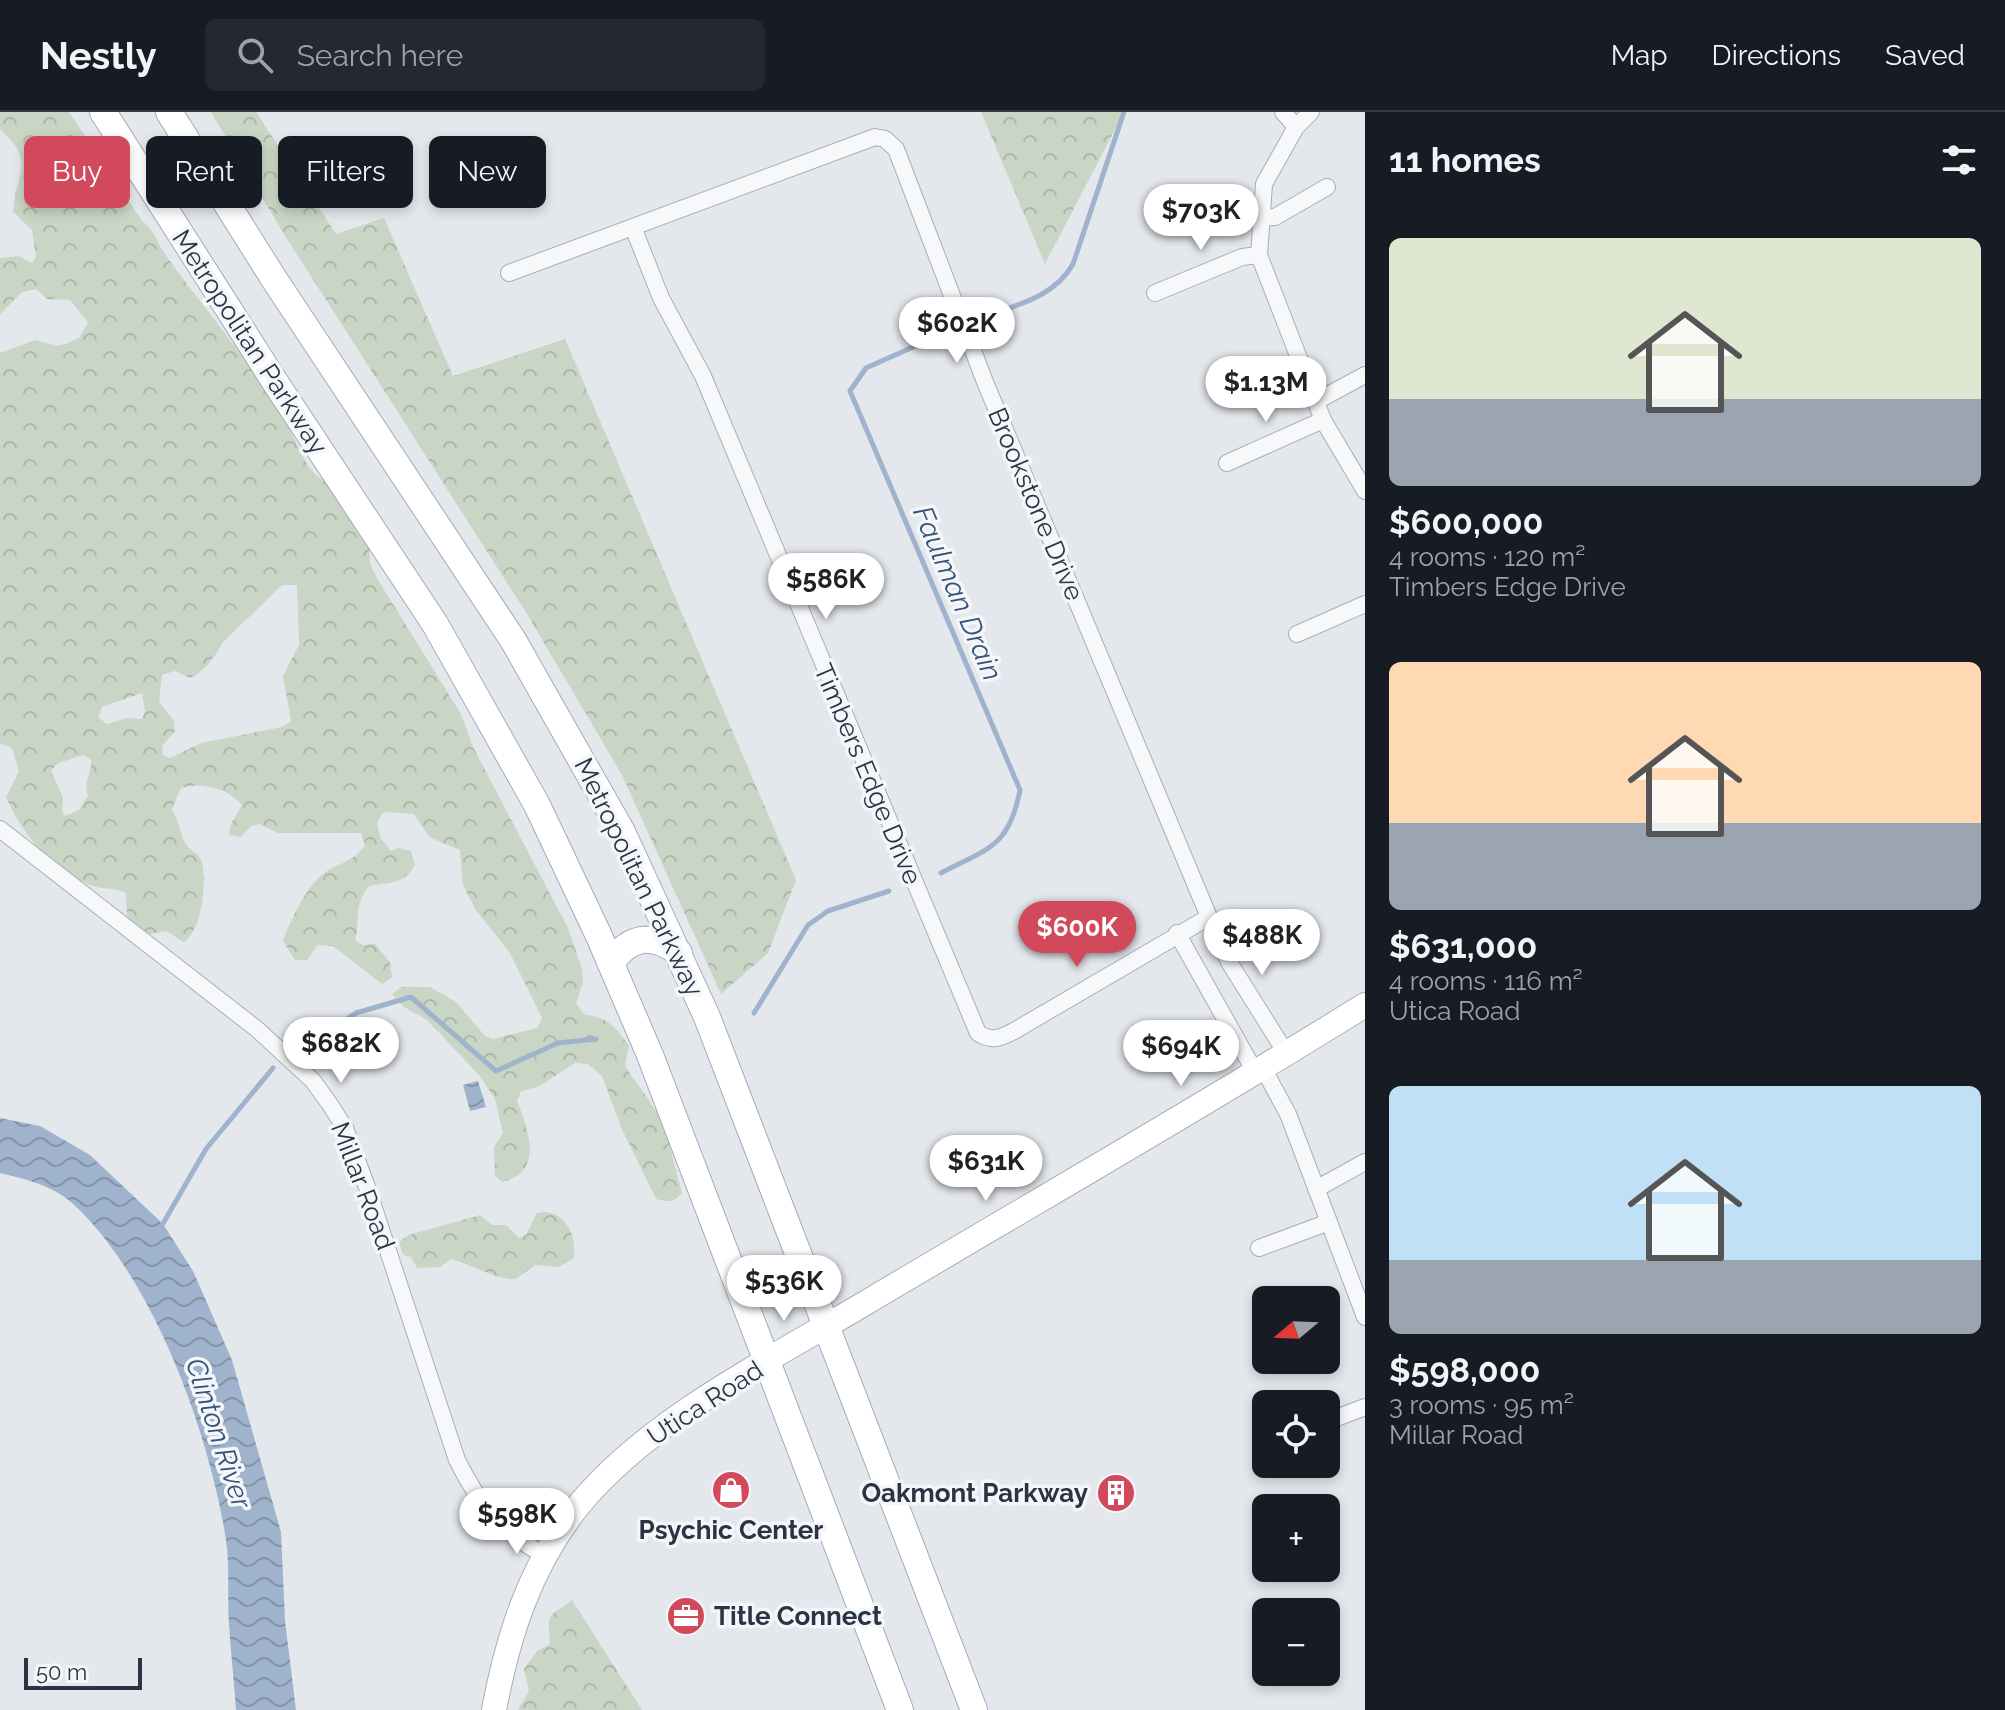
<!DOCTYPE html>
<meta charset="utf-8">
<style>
body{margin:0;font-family:Raleway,sans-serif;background:#242831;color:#f1f3f6;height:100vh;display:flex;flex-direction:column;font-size:30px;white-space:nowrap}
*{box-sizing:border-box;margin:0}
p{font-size:26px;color:#9ea1a6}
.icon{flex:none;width:44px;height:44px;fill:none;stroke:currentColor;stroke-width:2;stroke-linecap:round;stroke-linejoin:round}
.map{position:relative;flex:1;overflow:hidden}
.side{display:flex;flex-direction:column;background:#171b24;width:640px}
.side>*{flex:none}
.hud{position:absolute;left:24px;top:24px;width:760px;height:72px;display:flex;gap:16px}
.needle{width:52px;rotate:251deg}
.tools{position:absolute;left:1252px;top:1174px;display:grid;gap:16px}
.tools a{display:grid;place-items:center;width:88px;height:88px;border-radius:12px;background:#171b24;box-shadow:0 4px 12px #0003;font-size:40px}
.scale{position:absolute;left:24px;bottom:20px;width:118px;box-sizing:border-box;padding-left:8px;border:4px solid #2b3445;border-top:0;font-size:22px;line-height:28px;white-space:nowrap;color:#2b3445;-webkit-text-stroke:6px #f4f6f9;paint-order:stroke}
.price{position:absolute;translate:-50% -68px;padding:0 18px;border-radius:28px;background:#fff;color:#222;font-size:26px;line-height:52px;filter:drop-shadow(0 2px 4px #0008)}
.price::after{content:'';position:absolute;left:50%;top:48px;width:24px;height:18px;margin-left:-12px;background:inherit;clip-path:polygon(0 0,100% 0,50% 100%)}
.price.on{background:#d1495b;color:#fff}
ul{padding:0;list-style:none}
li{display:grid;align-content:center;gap:16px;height:424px;padding:0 24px}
li span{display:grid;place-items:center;height:248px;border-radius:12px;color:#555}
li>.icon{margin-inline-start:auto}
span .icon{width:144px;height:144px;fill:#fffc;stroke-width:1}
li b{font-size:34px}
h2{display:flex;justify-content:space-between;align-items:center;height:96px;padding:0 24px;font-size:34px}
.tag{padding:0 28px;border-radius:12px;background:#171b24;box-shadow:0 4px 12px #0003;font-size:28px;line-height:72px}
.tag.on{background:#d1495b;color:#fff}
header{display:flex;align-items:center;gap:48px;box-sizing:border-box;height:112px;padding:0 40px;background:#171b24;border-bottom:2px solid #363941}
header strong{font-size:38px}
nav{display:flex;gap:44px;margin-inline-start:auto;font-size:28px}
.search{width:560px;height:72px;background:#242831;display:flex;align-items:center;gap:20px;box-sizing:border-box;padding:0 28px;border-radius:12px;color:#9ea1a6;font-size:30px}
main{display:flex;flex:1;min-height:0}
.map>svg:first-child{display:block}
.forest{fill:url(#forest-crowns);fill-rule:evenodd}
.water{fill:url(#water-waves)}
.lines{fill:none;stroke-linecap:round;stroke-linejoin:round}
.stream{stroke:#9fb4cc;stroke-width:5}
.street-casing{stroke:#a9aeb7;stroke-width:18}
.secondary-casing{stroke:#a9aeb7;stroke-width:26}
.primary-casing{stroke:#a3abb8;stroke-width:28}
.street{stroke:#f7f8fa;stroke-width:16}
.secondary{stroke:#fff;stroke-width:24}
.primary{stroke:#fff;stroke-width:26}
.labels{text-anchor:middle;stroke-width:7;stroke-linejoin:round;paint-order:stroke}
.street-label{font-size:26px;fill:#2b3445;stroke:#f4f6f9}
.poi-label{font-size:26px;font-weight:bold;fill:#2b3445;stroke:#f4f6f9;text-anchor:end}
.water-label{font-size:28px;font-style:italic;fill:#34527a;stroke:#f4f6f9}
</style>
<header>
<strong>Nestly</strong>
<div class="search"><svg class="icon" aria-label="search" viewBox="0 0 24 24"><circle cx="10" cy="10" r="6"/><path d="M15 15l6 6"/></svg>Search here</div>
<nav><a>Map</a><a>Directions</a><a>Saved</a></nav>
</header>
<main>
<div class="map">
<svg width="1365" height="1598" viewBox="0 0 1365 1598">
<defs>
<pattern id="forest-crowns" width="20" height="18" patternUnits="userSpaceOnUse" patternTransform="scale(2)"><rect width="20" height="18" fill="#c9d6c5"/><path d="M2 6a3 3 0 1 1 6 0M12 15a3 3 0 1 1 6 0" fill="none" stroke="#adb8ab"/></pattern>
<pattern id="water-waves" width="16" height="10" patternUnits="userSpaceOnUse" patternTransform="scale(2)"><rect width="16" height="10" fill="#9fb4cc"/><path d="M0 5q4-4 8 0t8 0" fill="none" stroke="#8293a7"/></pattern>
</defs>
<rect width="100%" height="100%" fill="#e4e7ec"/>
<g class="forest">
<path d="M0,0h69l74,110c12,9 15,23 24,35 39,54 83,104 117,161 13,21 20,56 45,65l17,31 23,26 1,24 8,16 83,134 12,33 95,181 14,41 1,14 -7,20 9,12c23,1 32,14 44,31l-4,20 38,55 19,72c-8,10 -14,9 -26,6l-35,-72 -19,-51 -14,-12 -13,-1 -37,24 -17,4 -4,10c11,28 28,71 -15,81l-7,-6 -1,-29 9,-14 -8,-34 -15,-23 -53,-56 -23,-13 -12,-13 9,-7h29l26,15 29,34 8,3 44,-11 5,-10 -32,-65 -35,-44 -12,-24 -3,-35 -31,-13 -15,-23 -30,-2 -7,10 3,15 11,14 8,-3 12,3 4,14c-12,20 -25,17 -46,21 -16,19 -8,33 -14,54l7,5 13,-1 15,18 2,16 -10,6 -49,-38 -15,-1 -11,15h-12l-12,-19c7,-20 23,-54 40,-67 15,-11 31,-12 42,-29l-4,-12h-83l-18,-9 -9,2 -10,11 -12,-2 2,-11 11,-19c-12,-16 -42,-24 -61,-17l-9,21c6,10 9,27 14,35 5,8 14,9 16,19 5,20 0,67 -18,79l-18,-11 -27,5 -12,-18 -1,-25c-11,-6 -23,-3 -36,-8 -39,-17 -67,-49 -84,-88l13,-26 -7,-23 -12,-5v-390l35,-13 22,6 8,-2 14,-6 9,-16 -18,-22 -23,-1 -11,-10 -14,3 -22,22v-56l19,-2 13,7 4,-6 -4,-27 -19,-18c3,-43 24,-48 -13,-83zM282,473h15l2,60 -16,31 8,45 -9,6 -81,16 -31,15 -7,-3 -1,-9 13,-15 -1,-10 -15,-19 3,-27 13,-4 15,7c12,-4 27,-23 32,-35zM142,581l3,18 -3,8 -15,-1 -20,6 -9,-7 4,-10zM83,643l8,5c1,15 -8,19 -3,36l-9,14 -14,6 -3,-5 1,-13 -12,-28 8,-7z"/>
<path d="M211,0h45l80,122 48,-16 69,158 112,-37 231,541 -28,73 -47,41 -99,-219 -95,-161 -245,-383z"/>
<path d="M981,0h143l-79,152z"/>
<path d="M545,1100c23,3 31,24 29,46l-15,9 -24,-2 -19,14c-17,2 -46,-15 -65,-20l-11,8 -23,1 -6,-11 -8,-2 -4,-13 10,-7 71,-20 12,10h14l13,13 7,-3 11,-22z"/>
<path d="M572,1488l70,110h-124l11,-19 -5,-22 13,-18 13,-7c-1,-33 -6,-23 22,-44z"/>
</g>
<g class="water">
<path d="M478,969l8,26 -16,4 -7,-26z"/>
<path d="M0,1006l40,8 50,29 73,69 30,47 39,89 49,172 4,89 11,89h-60c-2,-28 -5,-56 -7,-85 -2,-28 1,-57 -3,-85 -16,-105 -73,-264 -154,-337 -20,-18 -47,-24 -72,-30z"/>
</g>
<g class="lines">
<g class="stream">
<path d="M995,201c30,-10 62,-20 78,-49l51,-152"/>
<path d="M931,227l-65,29 -16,23 170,399c-11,57 -31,58 -79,83"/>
<path d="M754,901l54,-88 20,-14 61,-20"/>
<path d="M307,933l49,-32 55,-16 85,74 62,-28 38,-4"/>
<path d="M161,1115l45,-78 67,-81"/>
</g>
<g class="street-casing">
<g id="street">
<path d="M1283,0l13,15"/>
<path d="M1311,0l-15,15 -32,57 -5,71 64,165 42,71"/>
<path d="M1260,106l15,-1 52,-30"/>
<path d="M633,115l28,71 42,78 275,657c14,9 23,5 36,-2l195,-114"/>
<path d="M509,161l366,-136 10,2 11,10 89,233 224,535 20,45 57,91"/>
<path d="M1155,181l87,-36 17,-2"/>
<path d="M1315,290l50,-27"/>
<path d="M1227,351l96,-43"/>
<path d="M1297,522l68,-30"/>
<path d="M0,717l258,201 55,51 16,22 16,25 22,59 90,273c22,44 43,71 87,95"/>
<path d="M1177,821l78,139"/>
<path d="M1263,956l25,46 77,203"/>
<path d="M1316,1077l49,-27"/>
<path d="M1259,1136l70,-26"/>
<path d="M1326,1310l39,-15"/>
</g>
</g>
<g class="secondary-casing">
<path id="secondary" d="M494,1598c14,-74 36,-144 84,-204 69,-85 191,-146 284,-201 168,-100 338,-197 503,-300"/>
</g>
<g class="primary-casing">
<g id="primary">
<path d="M103,0l172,270 160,242 102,181 62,131 51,119 250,655"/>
<path d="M169,0l105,167 239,361 109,192 85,185 267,693"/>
<path d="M611,851c19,-28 42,-30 68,-10"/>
</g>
</g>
<use href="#street" class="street"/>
<use href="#secondary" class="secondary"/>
<use href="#primary" class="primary"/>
</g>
<defs>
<g id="shop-disc" transform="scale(2)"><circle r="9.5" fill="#d1495b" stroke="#f4f6f9"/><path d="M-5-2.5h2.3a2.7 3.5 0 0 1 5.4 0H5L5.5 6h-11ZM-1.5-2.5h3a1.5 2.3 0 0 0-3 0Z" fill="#fff"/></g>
<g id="building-disc" transform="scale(2)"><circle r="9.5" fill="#d1495b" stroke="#f4f6f9"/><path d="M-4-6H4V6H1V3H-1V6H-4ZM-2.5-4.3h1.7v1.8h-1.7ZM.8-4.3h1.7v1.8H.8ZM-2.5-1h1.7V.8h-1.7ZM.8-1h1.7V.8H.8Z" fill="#fff"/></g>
<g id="office-disc" transform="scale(2)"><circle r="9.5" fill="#d1495b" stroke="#f4f6f9"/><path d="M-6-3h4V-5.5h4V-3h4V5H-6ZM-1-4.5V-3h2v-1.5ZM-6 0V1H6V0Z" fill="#fff"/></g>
</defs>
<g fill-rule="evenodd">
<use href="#shop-disc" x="731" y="1378"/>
<use href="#building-disc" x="1116" y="1381"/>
<use href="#office-disc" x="686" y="1504"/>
</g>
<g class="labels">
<g class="street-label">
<text transform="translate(250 230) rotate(57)" y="9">Metropolitan Parkway</text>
<text transform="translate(1036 392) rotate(67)" y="9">Brookstone Drive</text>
<text transform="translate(868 662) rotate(67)" y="9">Timbers Edge Drive</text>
<text transform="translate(639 765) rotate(64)" y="9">Metropolitan Parkway</text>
<text transform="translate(363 1074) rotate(69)" y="9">Millar Road</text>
<text transform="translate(705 1291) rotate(-33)" y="9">Utica Road</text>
</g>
<g class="poi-label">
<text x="1088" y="1390">Oakmont Parkway</text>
<text x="731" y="1427" text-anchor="middle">Psychic Center</text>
<text x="714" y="1513" text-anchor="start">Title Connect</text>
</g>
<g class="water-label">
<text transform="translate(958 481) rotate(67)" y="10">Faulman Drain</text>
<text transform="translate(219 1321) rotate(72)" y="10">Clinton River</text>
</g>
</g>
</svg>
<div class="tools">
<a><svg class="needle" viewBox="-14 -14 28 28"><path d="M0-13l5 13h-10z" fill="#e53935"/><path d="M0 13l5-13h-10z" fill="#9ea1a6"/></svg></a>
<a><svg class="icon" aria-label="locate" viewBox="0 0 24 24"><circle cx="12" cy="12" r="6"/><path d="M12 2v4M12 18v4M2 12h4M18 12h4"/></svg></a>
<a>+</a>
<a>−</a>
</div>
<div class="scale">50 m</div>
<b class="price" style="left:1201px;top:140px">$703K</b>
<b class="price" style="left:957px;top:253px">$602K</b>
<b class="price" style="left:1266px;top:312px">$1.13M</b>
<b class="price" style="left:826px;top:509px">$586K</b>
<b class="price on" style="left:1077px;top:857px">$600K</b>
<b class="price" style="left:1262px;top:865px">$488K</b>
<b class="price" style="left:341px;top:973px">$682K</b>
<b class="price" style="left:1181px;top:976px">$694K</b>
<b class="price" style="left:986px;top:1091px">$631K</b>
<b class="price" style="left:784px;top:1211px">$536K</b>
<b class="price" style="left:517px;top:1444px">$598K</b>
<div class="hud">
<a class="tag on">Buy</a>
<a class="tag">Rent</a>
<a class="tag">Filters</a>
<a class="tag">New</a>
</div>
</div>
<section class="side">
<h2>11 homes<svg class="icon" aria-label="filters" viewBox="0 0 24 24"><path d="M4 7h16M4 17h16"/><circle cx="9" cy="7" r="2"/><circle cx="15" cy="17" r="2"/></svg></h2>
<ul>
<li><span style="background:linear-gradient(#dfe7d0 65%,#9aa5b1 0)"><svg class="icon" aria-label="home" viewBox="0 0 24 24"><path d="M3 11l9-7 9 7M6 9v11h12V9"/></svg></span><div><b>$600,000</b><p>4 rooms · 120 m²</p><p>Timbers Edge Drive</p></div></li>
<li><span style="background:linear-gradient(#ffd9b3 65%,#9aa5b1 0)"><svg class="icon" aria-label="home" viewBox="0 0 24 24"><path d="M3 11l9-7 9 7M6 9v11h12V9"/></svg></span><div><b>$631,000</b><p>4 rooms · 116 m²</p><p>Utica Road</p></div></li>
<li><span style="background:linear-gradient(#bfe0f5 70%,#9aa5b1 0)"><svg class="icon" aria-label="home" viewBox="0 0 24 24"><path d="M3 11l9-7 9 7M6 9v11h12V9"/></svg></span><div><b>$598,000</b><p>3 rooms · 95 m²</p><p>Millar Road</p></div></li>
</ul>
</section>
</main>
